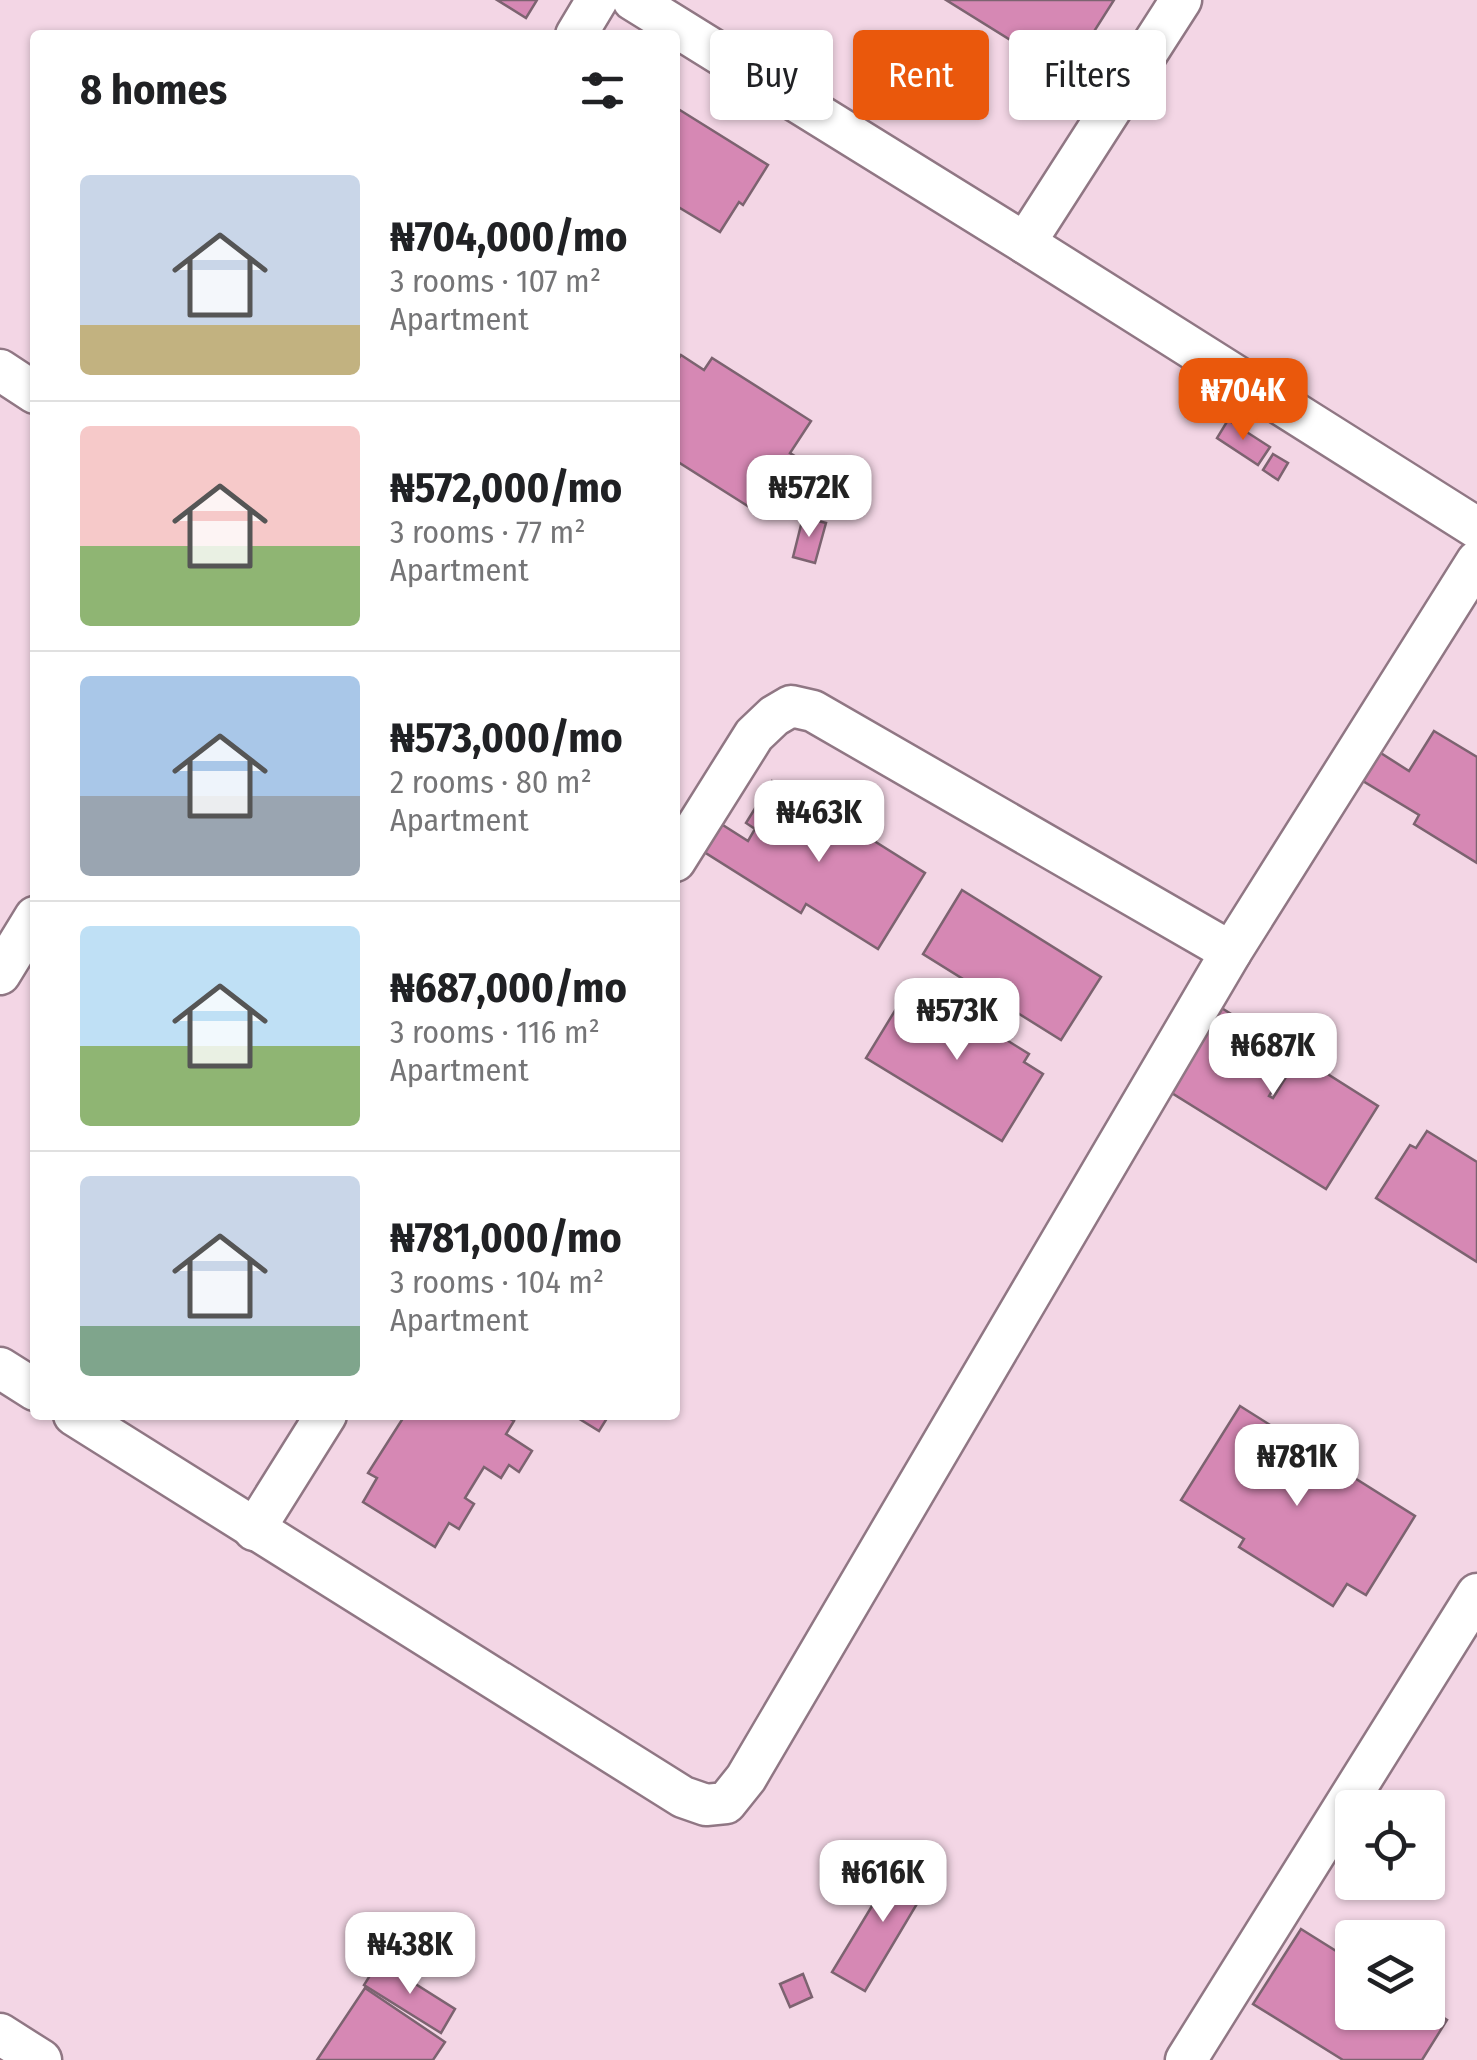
<!DOCTYPE html>
<meta charset="utf-8">
<style>
body{margin:0;font-family:"Fira Sans Condensed",sans-serif;background:#f2f2f2;color:#202124;height:100vh;display:flex;flex-direction:column;font-size:38px;white-space:nowrap}
*{box-sizing:border-box;margin:0}
p{font-size:32px;color:#757577}
.icon{flex:none;width:55px;height:55px;fill:none;stroke:currentColor;stroke-width:2;stroke-linecap:round;stroke-linejoin:round}
.map{position:relative;flex:1;overflow:hidden}
.details{position:absolute;left:30px;top:30px;width:650px;height:1390px;display:flex;flex-direction:column;background:#fff;border-radius:10px;box-shadow:0 2px 8px #0004}
.details>*{flex:none}
.banner{position:absolute;left:710px;top:30px;width:615px;height:90px;display:flex;gap:20px}
.tools{position:absolute;left:1335px;top:1790px;display:grid;gap:20px}
.tools a{display:grid;place-items:center;width:110px;height:110px;border-radius:10px;background:#fff;box-shadow:0 2px 8px #0004;font-size:50px}
.price{position:absolute;translate:-50% -85px;padding:0 22px;border-radius:20px;background:#fff;color:#222;font-size:32px;line-height:65px;filter:drop-shadow(0 2px 5px #0008)}
.price::after{content:'';position:absolute;left:50%;top:60px;width:30px;height:22px;margin-left:-15px;background:inherit;clip-path:polygon(0 0,100% 0,50% 100%)}
.price.current{background:#ea580c;color:#fff}
ul{padding:0;list-style:none}
li{display:flex;align-items:center;gap:30px;height:250px;padding:0 50px}
li+li{border-top:2px solid #e0e0e0}
li span{display:grid;place-items:center;flex:none;width:280px;height:200px;border-radius:10px;color:#555}
li>.icon{margin-inline-start:auto}
span .icon{width:120px;height:120px;fill:#fffc;stroke-width:1}
li b{font-size:42px}
h2{display:flex;justify-content:space-between;align-items:center;height:120px;padding:0 50px;font-size:42px}
.tag{padding:0 35px;border-radius:10px;background:#fff;box-shadow:0 2px 8px #0004;font-size:35px;line-height:90px}
.tag.current{background:#ea580c;color:#fff}
.map>svg:first-child{display:block}
.building{fill:#d688b4;stroke:#7c6370;stroke-width:2.5}
.lines{fill:none;stroke-linecap:round;stroke-linejoin:round}
.minor-casing{stroke:#907784;stroke-width:45}
.minor{stroke:#fff;stroke-width:40}
</style>
<div class="map">
<svg width="1477" height="2060" viewBox="0 0 1477 2060">
<rect width="100%" height="100%" fill="#f3d6e5"/>
<g class="building">
<path d="M497,0h40l-11,18z"/>
<path d="M946,0h168l-33,52 -10,-7 -14,24z"/>
<path d="M675,107l93,58 -25,40 -4,-3 -19,30 -45,-27z"/>
<path d="M681,355l23,15 8,-12 99,63 -21,32 19,12 -22,34 -19,-11 -14,22 -79,-50v-96z"/>
<path d="M1228,420l42,27 -12,18 -41,-27z"/>
<path d="M1273,454l15,9 -10,17 -15,-10z"/>
<path d="M803,517l23,6 -11,40 -22,-6z"/>
<path d="M1434,731l43,26v106l-63,-39 5,-9 -61,-37 18,-28 33,21z"/>
<path d="M772,781l62,38 2,-2 89,56 -47,76 -72,-45 -5,9 -100,-63 17,-28 30,19 7,-12 -9,-6z"/>
<path d="M962,890l139,87 -40,63 -138,-86z"/>
<path d="M907,991l32,20 5,-10 85,53 -5,8 19,12 -41,67 -136,-83z"/>
<path d="M1220,1007l75,47 -26,42 4,2 26,-42 79,50 -52,83 -159,-99z"/>
<path d="M1427,1131l50,31v100l-101,-64 34,-53 6,3z"/>
<path d="M1240,1406l175,110 -49,79 -19,-11 -14,22 -94,-59 5,-8 -63,-39z"/>
<path d="M405,1415h98l11,6 -8,13 26,17 -13,21 -10,-7 -8,13 -17,-11 -19,31 9,6 -15,25 -10,-6 -14,24 -72,-45 14,-24 -9,-5z"/>
<path d="M573,1415h36l-10,16z"/>
<path d="M901,1858l32,19 -68,114 -33,-19z"/>
<path d="M1301,1929l51,32v51h76v-4l19,12 -25,40h-79l-90,-56z"/>
<path d="M379,1961l76,48 -14,24 -77,-48z"/>
<path d="M803,1974l9,23 -22,10 -10,-23z"/>
<path d="M365,1988l80,54 -12,18h-116z"/>
</g>
<g class="lines">
<g class="minor-casing">
<g id="minor">
<path d="M633,0l392,243 452,285"/>
<path d="M576,35l21,-35"/>
<path d="M1025,243l156,-243"/>
<path d="M0,370l35,23"/>
<path d="M675,861l79,-126 20,-19 17,-10 22,5 418,241"/>
<path d="M0,974l35,-57"/>
<path d="M0,1368l35,22"/>
<path d="M74,1415l609,382 23,8 20,-2 20,-25 485,-826 246,-391"/>
<path d="M254,1530l72,-115"/>
<path d="M0,2034l41,26"/>
<path d="M1186,2060l291,-466"/>
</g>
</g>
<use href="#minor" class="minor"/>
</g>
</svg>
<div class="tools">
<a><svg class="icon" aria-label="locate" viewBox="0 0 24 24"><circle cx="12" cy="12" r="6"/><path d="M12 2v4M12 18v4M2 12h4M18 12h4"/></svg></a>
<a><svg class="icon" aria-label="layers" viewBox="0 0 24 24"><path d="M12 4l9 5-9 5-9-5zM3 14l9 5 9-5"/></svg></a>
</div>
<b class="price current" style="left:1243px;top:443px">₦704K</b>
<b class="price" style="left:809px;top:540px">₦572K</b>
<b class="price" style="left:819px;top:865px">₦463K</b>
<b class="price" style="left:957px;top:1063px">₦573K</b>
<b class="price" style="left:1273px;top:1098px">₦687K</b>
<b class="price" style="left:1297px;top:1509px">₦781K</b>
<b class="price" style="left:883px;top:1925px">₦616K</b>
<b class="price" style="left:410px;top:1997px">₦438K</b>
<div class="banner">
<a class="tag">Buy</a>
<a class="tag current">Rent</a>
<a class="tag">Filters</a>
</div>
<section class="details">
<h2>8 homes<svg class="icon" aria-label="filters" viewBox="0 0 24 24"><path d="M4 7h16M4 17h16"/><circle cx="9" cy="7" r="2"/><circle cx="15" cy="17" r="2"/></svg></h2>
<ul>
<li><span style="background:linear-gradient(#c9d6e8 75%,#c2b280 0)"><svg class="icon" aria-label="home" viewBox="0 0 24 24"><path d="M3 11l9-7 9 7M6 9v11h12V9"/></svg></span><div><b>₦704,000/mo</b><p>3 rooms · 107 m²</p><p>Apartment</p></div></li>
<li><span style="background:linear-gradient(#f6c9c9 60%,#8fb573 0)"><svg class="icon" aria-label="home" viewBox="0 0 24 24"><path d="M3 11l9-7 9 7M6 9v11h12V9"/></svg></span><div><b>₦572,000/mo</b><p>3 rooms · 77 m²</p><p>Apartment</p></div></li>
<li><span style="background:linear-gradient(#a9c7e8 60%,#9aa5b1 0)"><svg class="icon" aria-label="home" viewBox="0 0 24 24"><path d="M3 11l9-7 9 7M6 9v11h12V9"/></svg></span><div><b>₦573,000/mo</b><p>2 rooms · 80 m²</p><p>Apartment</p></div></li>
<li><span style="background:linear-gradient(#bfe0f5 60%,#8fb573 0)"><svg class="icon" aria-label="home" viewBox="0 0 24 24"><path d="M3 11l9-7 9 7M6 9v11h12V9"/></svg></span><div><b>₦687,000/mo</b><p>3 rooms · 116 m²</p><p>Apartment</p></div></li>
<li><span style="background:linear-gradient(#c9d6e8 75%,#7fa58c 0)"><svg class="icon" aria-label="home" viewBox="0 0 24 24"><path d="M3 11l9-7 9 7M6 9v11h12V9"/></svg></span><div><b>₦781,000/mo</b><p>3 rooms · 104 m²</p><p>Apartment</p></div></li>
</ul>
</section>
</div>
